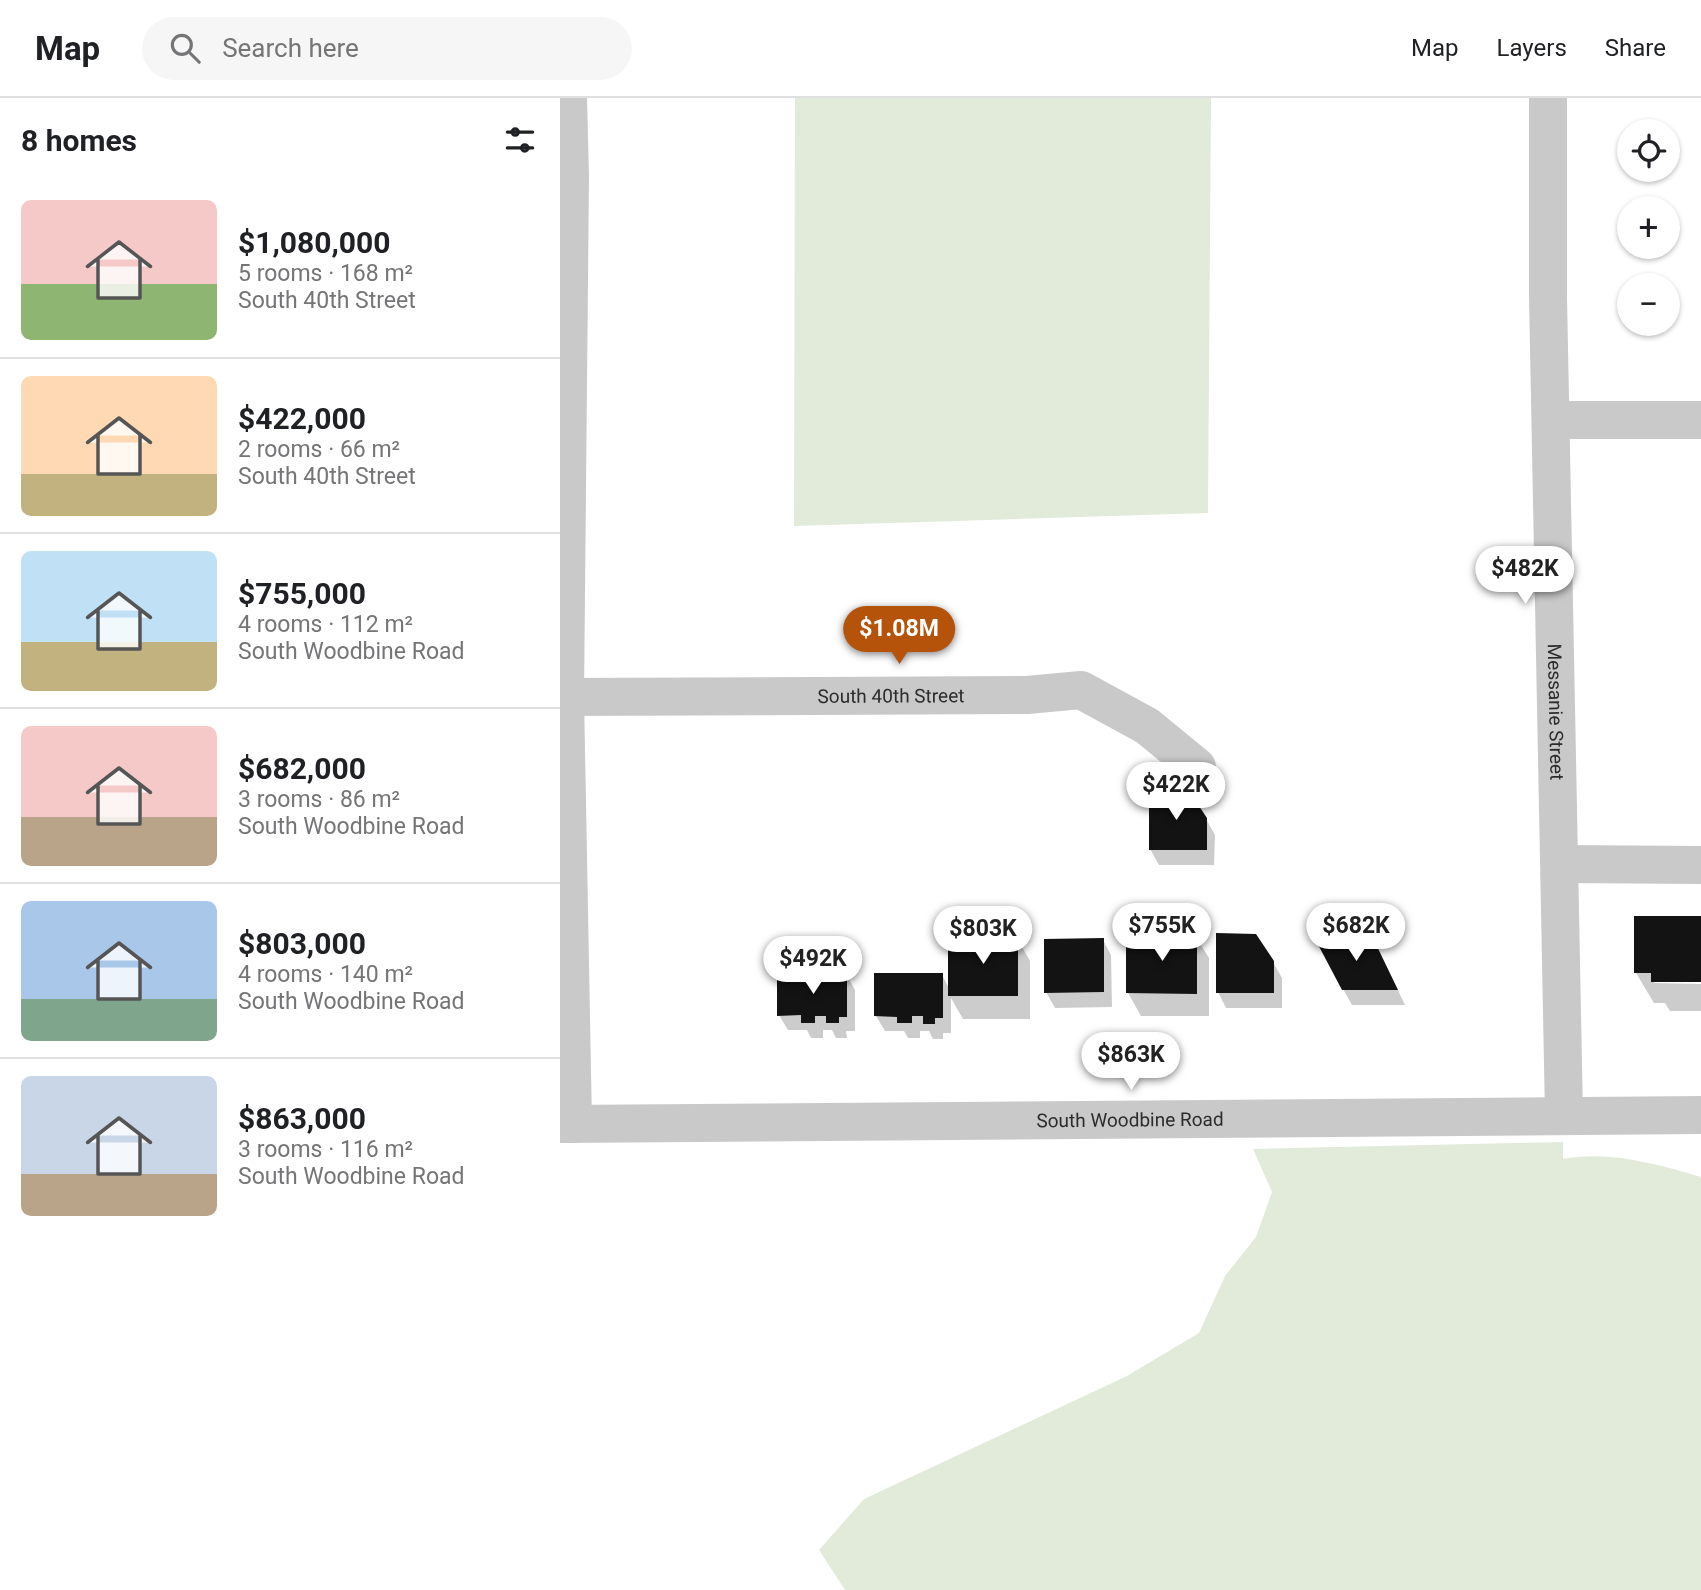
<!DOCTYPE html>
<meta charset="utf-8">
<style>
body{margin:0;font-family:Roboto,sans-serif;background:#f6f6f6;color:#202124;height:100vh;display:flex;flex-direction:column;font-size:26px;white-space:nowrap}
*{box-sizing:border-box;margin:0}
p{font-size:23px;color:#757577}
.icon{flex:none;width:38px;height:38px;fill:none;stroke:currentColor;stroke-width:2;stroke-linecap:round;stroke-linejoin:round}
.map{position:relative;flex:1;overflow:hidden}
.sheet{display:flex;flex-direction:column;background:#fff;width:560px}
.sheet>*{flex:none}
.fabs{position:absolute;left:1057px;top:21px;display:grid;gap:14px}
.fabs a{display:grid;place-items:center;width:63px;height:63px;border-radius:50%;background:#fff;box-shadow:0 2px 5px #0004;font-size:35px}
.price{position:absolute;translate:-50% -60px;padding:0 16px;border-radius:24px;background:#fff;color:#222;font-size:23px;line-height:46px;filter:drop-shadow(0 2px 4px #0008)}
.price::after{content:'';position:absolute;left:50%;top:42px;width:21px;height:16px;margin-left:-10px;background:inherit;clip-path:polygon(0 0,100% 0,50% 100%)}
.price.current{background:#b45309;color:#fff}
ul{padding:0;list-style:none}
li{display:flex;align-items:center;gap:21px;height:175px;padding:0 21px}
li+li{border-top:2px solid #e0e0e0}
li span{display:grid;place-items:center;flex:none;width:196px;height:140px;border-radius:10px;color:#555}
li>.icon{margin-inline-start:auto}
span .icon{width:84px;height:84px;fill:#fffc;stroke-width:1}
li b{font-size:30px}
h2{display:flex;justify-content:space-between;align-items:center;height:84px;padding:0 21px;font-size:30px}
header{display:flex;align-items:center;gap:42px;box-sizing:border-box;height:98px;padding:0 35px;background:#fff;border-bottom:2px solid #e0e0e0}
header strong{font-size:33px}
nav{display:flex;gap:38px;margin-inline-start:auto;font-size:24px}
.search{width:490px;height:63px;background:#f6f6f6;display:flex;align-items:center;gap:18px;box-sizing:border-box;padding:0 24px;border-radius:38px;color:#757577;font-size:26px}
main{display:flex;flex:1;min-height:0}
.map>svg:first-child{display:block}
.green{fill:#e2eada}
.shadow{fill:#0003}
.building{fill:#131313}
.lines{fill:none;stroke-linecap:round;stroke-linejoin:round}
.minor{stroke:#c9c9c9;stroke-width:38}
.labels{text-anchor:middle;stroke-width:7;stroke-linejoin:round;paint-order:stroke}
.street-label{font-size:19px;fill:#2c2c2c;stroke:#fff}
</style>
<header>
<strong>Map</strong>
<div class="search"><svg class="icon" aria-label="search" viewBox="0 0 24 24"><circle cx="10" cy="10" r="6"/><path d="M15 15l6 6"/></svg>Search here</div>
<nav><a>Map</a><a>Layers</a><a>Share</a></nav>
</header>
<main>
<section class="sheet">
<h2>8 homes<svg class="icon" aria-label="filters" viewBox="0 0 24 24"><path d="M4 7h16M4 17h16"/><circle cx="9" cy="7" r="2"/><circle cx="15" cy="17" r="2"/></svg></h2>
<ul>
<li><span style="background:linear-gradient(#f6c9c9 60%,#8fb573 0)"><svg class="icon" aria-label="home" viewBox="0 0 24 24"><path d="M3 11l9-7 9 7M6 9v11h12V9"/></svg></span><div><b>$1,080,000</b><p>5 rooms · 168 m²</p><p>South 40th Street</p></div></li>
<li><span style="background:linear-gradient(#ffd9b3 70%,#c2b280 0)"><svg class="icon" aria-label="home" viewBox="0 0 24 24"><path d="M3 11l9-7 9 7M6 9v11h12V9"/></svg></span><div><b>$422,000</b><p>2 rooms · 66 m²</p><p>South 40th Street</p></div></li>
<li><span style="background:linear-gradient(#bfe0f5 65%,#c2b280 0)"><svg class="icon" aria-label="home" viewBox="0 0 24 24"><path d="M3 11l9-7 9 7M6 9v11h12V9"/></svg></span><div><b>$755,000</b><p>4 rooms · 112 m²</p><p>South Woodbine Road</p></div></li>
<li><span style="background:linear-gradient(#f6c9c9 65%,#b9a48a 0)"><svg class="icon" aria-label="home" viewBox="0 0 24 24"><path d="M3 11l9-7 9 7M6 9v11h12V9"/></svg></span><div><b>$682,000</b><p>3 rooms · 86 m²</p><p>South Woodbine Road</p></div></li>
<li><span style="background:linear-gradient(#a9c7e8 70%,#7fa58c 0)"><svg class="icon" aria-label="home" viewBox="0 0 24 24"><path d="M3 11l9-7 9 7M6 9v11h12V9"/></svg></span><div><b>$803,000</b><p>4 rooms · 140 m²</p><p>South Woodbine Road</p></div></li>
<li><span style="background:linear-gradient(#c9d6e8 70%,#b9a48a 0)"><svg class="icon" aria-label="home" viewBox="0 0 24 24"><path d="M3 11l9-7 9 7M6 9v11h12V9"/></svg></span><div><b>$863,000</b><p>3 rooms · 116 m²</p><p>South Woodbine Road</p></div></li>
</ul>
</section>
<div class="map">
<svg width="1141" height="1492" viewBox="0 0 1141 1492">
<rect width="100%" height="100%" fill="#fff"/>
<g class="green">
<path d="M235,0h416l-3,415 -414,13z"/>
<path d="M1003,1044v17c45,-9 95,5 138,18v413h-856l-26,-40 45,-51 263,-123 72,-43 26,-57 31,-39 16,-45 -19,-43z"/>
</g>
<g class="shadow">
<path d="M646,721l9,16 -1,30h-55l-9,-16z"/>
<path d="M1141,820v62h-49l3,3 46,1v27h-31l-5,-8h-11l-18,-30z"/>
<path d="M635,837l14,23v58h-68l-13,-23z"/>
<path d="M457,840l13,23v58h-67l-12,-21v35h-8v6h-10l-4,-8h-9v7h-12l-4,-7h-19l-9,-15 66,-41 7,13z"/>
<path d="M543,842l8,15 1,52 -57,1 -9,-16z"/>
<path d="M820,855l25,52h-53l-9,-16z"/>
<path d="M713,864l9,16v30h-56l-8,-16z"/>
<path d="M286,876l9,16v41h-9l1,7h-11l-4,-8h-9v8h-12l-4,-8h-19l-9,-15z"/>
</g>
<g class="building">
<path d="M589,692l40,1 18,27v32h-58z"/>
<path d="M1074,818h67v66h-50v-9h-17z"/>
<path d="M566,835l71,1v60l-71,-1z"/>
<path d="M656,835l40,1 18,27v32h-58z"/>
<path d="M753,837l59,1 26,54h-56z"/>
<rect x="388" y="838" width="70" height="60"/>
<path d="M544,840v54l-60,1v-54z"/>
<path d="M287,875v44h-8v6h-13v-7h-11v7h-14v-8l-24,1v-42z"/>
<path d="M314,875h69v45h-8v6h-12v-8h-11v7h-15v-6l-23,-1z"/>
</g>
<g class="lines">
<g class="minor">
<path d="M8,0l2,79 -5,519 8,428"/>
<path id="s1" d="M988,0v199l16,818"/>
<path d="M991,322h150"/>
<path id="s2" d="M0,599l467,-2 54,-5 66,36 50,41"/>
<path d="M1000,766l141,1"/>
<path id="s3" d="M0,1026l1141,-9"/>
</g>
</g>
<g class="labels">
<g class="street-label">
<text dy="7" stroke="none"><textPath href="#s2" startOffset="331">South 40th Street</textPath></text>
<text dy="7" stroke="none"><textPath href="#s1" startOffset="614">Messanie Street</textPath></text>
<text dy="7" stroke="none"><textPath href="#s3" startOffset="570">South Woodbine Road</textPath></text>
</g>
</g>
</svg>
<div class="fabs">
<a><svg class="icon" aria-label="locate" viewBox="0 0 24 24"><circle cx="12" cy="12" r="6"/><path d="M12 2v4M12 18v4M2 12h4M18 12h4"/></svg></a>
<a>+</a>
<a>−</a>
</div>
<b class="price" style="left:965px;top:508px">$482K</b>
<b class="price current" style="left:339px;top:568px">$1.08M</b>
<b class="price" style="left:616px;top:724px">$422K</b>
<b class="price" style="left:602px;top:865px">$755K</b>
<b class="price" style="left:796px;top:865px">$682K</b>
<b class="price" style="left:423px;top:868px">$803K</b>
<b class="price" style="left:253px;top:898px">$492K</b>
<b class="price" style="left:571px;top:994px">$863K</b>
</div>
</main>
